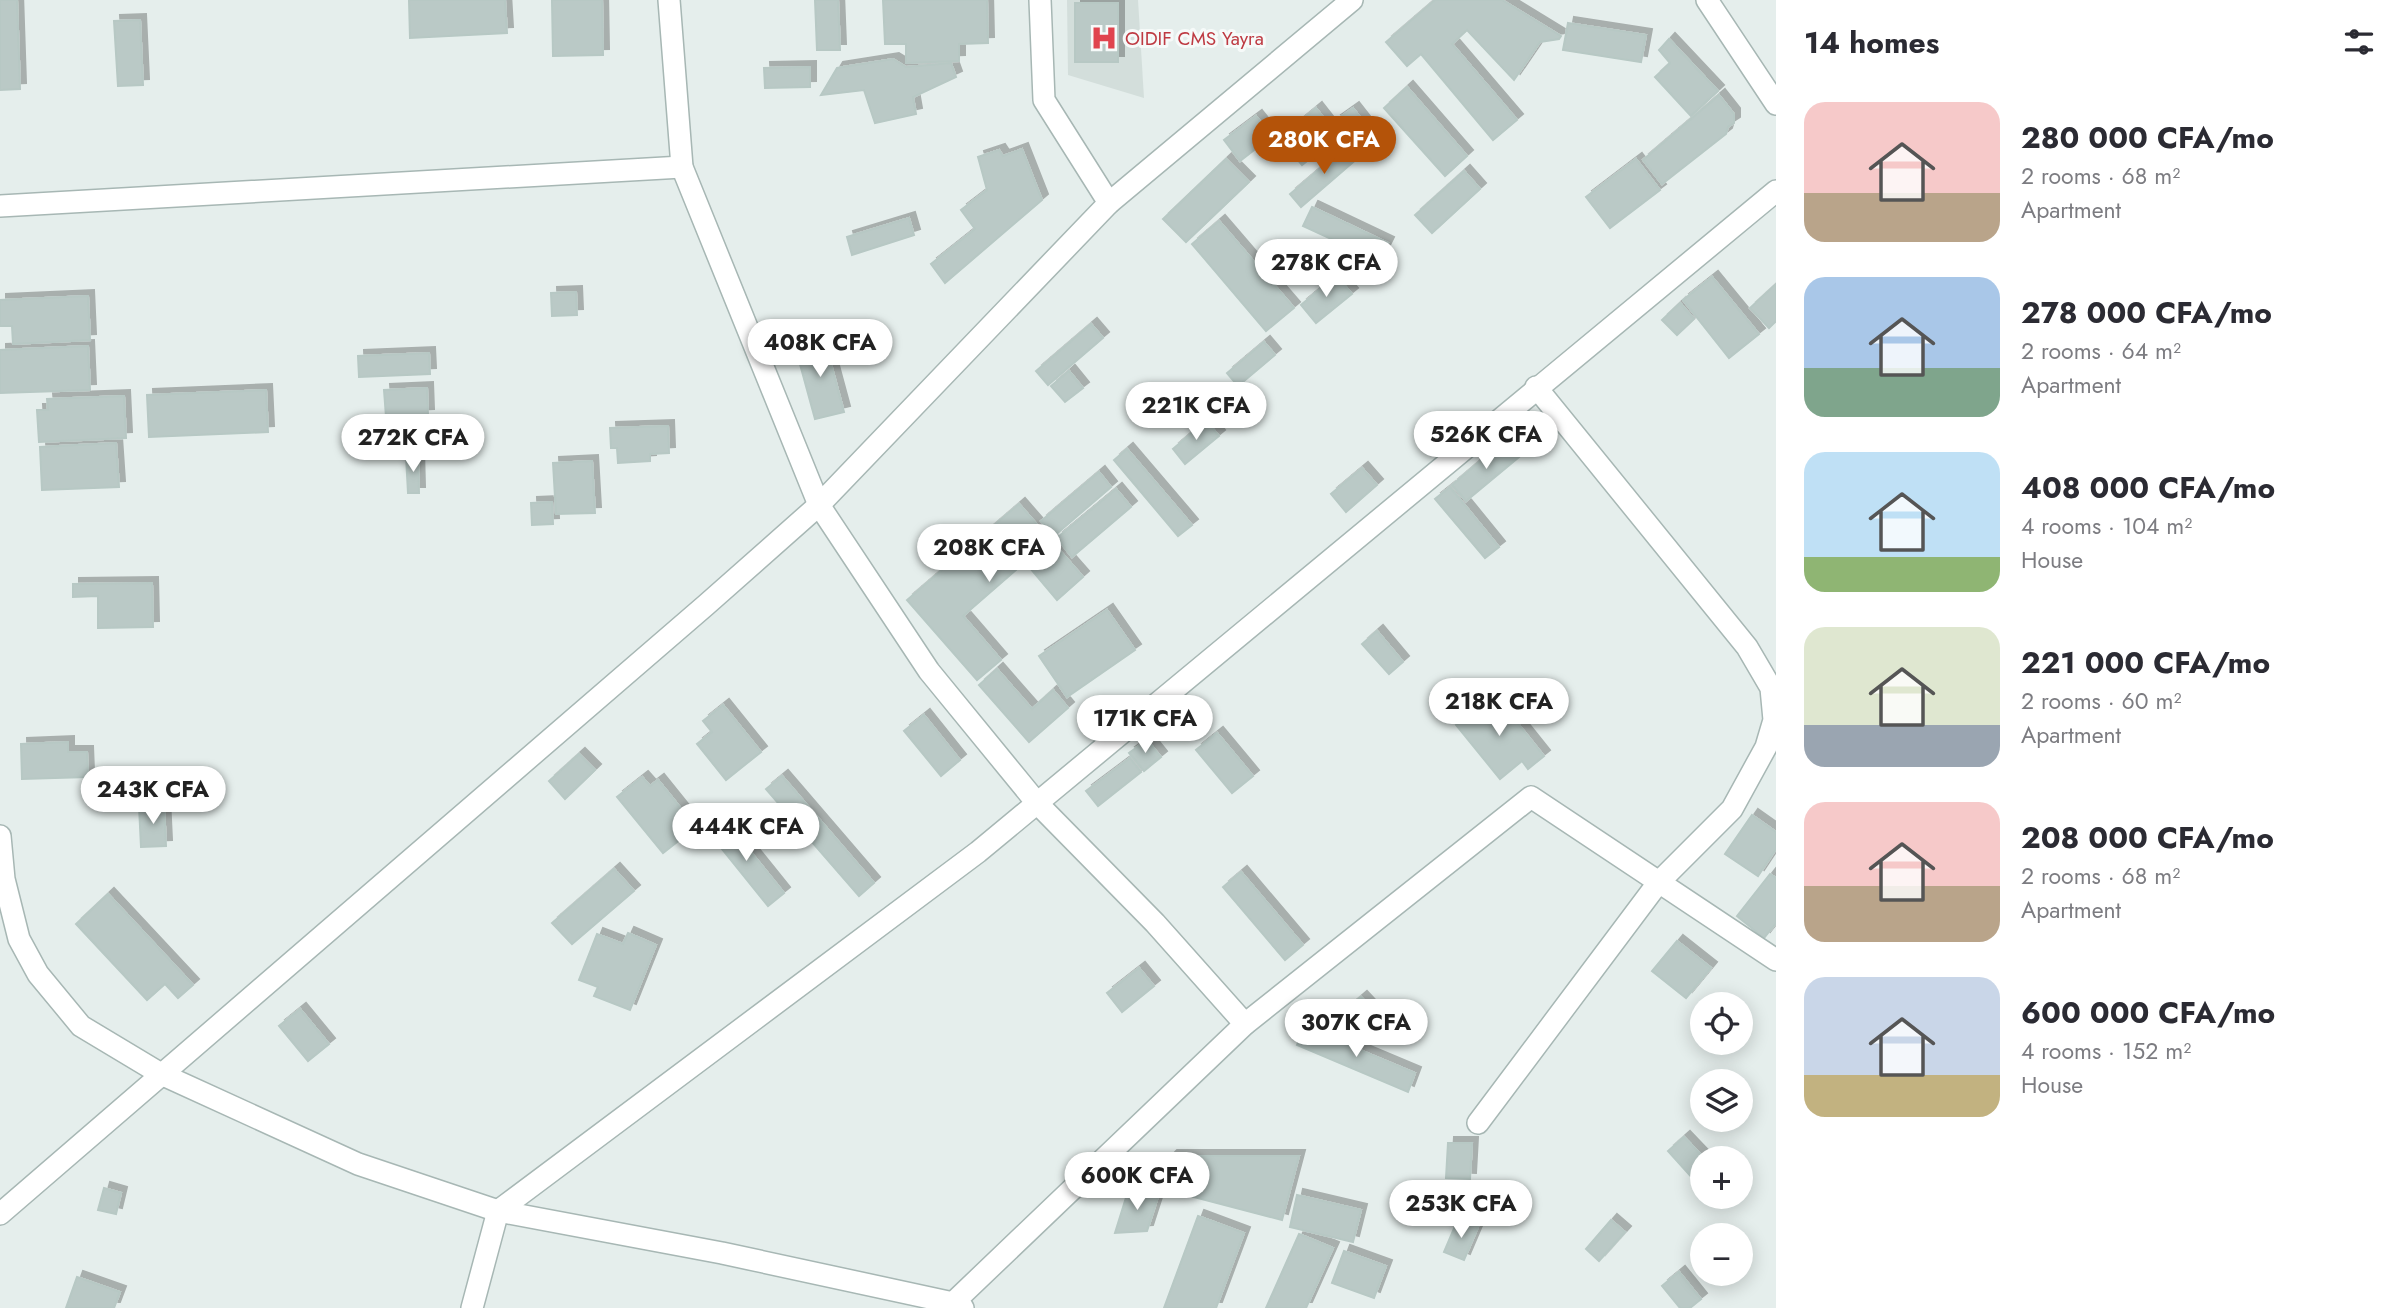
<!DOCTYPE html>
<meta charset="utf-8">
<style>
body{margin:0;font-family:Jost,sans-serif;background:#f7f7f7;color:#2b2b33;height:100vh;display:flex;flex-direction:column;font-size:26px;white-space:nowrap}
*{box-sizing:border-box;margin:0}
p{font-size:23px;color:#7c7c81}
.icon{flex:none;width:38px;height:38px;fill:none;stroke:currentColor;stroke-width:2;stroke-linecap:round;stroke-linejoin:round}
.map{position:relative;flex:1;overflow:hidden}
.sheet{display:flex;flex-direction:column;background:#fff;width:630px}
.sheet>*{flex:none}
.fabs{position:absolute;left:1690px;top:992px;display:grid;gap:14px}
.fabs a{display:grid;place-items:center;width:63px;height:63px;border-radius:50%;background:#fff;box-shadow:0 4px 18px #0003;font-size:35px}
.price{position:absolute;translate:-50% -60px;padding:0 16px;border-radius:24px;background:#fff;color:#222;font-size:23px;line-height:46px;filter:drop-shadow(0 2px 4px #0008)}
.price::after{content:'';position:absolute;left:50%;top:42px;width:21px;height:16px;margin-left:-10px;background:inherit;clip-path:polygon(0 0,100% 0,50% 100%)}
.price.on{background:#b45309;color:#fff}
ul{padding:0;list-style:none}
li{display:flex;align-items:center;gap:21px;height:175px;padding:0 28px}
li span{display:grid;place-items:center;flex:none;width:196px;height:140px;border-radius:21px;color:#555}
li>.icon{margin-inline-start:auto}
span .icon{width:84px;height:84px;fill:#fffc;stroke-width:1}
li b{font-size:30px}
h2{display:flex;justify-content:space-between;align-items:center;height:84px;padding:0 28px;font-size:30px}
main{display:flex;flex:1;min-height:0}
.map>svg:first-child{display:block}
.built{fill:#d3dedb}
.building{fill:#bac9c6;stroke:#b7c8c4;stroke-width:2;filter:url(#shadow)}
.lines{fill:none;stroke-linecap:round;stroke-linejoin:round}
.minor-casing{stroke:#a7b7b4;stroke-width:24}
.minor{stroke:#fff;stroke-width:21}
.labels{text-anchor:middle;stroke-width:6;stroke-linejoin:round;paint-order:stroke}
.health-label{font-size:19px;fill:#be3a42;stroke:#f6faf9;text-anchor:start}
</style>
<main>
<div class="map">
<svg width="1776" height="1308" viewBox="0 0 1776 1308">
<defs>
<filter id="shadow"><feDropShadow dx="6" dy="-6" stdDeviation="0" flood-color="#0004"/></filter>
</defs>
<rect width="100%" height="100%" fill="#e5eeec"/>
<path class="built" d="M1067,0h71l6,98 -76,-23z"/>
<g class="building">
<path d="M0,0h17l3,89 -20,1z"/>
<path d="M409,0h96l2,33 -97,5z"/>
<path d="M552,0h50l1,55 -50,1z"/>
<path d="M815,0h23l2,50h-23z"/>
<path d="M883,0h104l1,43 -29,1v17l-53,2v-19h-21z"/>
<path d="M1435,0h67l59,36 -2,3 -19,3 -26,38 -47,-50 -15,14 65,76 -24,20 -72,-86 -14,12 -21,-24z"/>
<rect x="1075" y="3" width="43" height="59"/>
<path d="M140,20l3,65 -25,1 -4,-65z"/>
<path d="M1568,23l78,12 -5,27 -78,-12z"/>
<path d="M1669,39l49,52 -27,25 -36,-39 15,-14 -11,-13z"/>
<path d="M893,59l13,8 45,-4 5,14 -43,20 3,17 -41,9 -11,-33 -43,5 16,-27z"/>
<path d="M810,67v20l-45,1 -1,-20z"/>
<path d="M1407,87l60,69 -22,20 -61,-68z"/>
<path d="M1719,95l15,19v9l-6,4 -2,7 -64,50 -19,-24z"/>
<path d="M1316,108l22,28 -36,29 -22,-27z"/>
<path d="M1353,108l22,28 -17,14 -23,-29z"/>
<path d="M1256,116l16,20 -32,25 -16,-21z"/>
<path d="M1347,146l11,12 -57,49 -11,-13z"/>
<path d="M1022,149l20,51 -97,83 -14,-19 44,-35 -14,-19 26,-20 -9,-33 21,-7 4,6z"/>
<path d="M1226,159l23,23 -63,60 -23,-23z"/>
<path d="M1636,159l24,31 -50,38 -24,-31z"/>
<path d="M1464,171l16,18 -48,44 -17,-18z"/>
<path d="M1312,207l76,36 -9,18 -76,-35z"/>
<path d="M909,218l5,17 -62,20 -5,-18z"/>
<path d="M1219,221l75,87 -28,23 -74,-87z"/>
<path d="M1336,276l16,18 -36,29 -15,-18z"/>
<path d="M1712,277l47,57 -30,24 -46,-58z"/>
<path d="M1776,284v37l-7,7 -19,-20z"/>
<path d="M576,292l1,23 -25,1 -1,-23z"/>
<path d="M88,296l2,44 -77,4 -1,-18h-12v-26z"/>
<path d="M1680,303l14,16 -17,16 -15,-15z"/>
<path d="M1091,324l12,14 -55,47 -12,-14z"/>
<path d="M824,338l20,74 -29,7 -20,-73z"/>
<path d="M1264,342l11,13 -37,31 -11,-13z"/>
<path d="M88,346l2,44 -90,3v-43z"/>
<path d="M429,353l1,21 -71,3 -1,-21z"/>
<path d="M1069,371l14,17 -18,14 -14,-16z"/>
<path d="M427,388l1,27 -42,2 -2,-27z"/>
<path d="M266,390l2,42 -119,5 -2,-42z"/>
<path d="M124,396l2,42 -87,4 -2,-32h11l-1,-11z"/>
<path d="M1206,421l13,15 -34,28 -12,-15z"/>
<path d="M668,426l1,27 -19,1v7l-32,2 -1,-15h-6l-1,-20z"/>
<path d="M1505,440l14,17 -53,44 -14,-16z"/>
<path d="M116,443l3,44 -77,3 -2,-43z"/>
<path d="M1127,449l65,76 -14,11 -64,-76z"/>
<path d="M406,456h12l1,37h-11z"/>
<path d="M592,461l3,52 -39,1 -3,-51z"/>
<path d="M1362,468l15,17 -31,27 -15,-18z"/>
<path d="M1099,472l12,15 -57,49 -13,-15z"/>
<path d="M1450,487l49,60 -14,11 -50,-59z"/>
<path d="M1116,489l15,18 -59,50 -15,-19z"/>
<path d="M552,502l1,22 -21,1 -1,-22z"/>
<path d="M1019,504l64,73 -26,23 -32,-38 -62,54 38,44 -24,20 -70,-80z"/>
<path d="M152,583l1,44 -55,1v-32l-25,1v-13z"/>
<path d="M1107,610l28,40 -68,47 -28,-41z"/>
<path d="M1377,631l26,31 -14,12 -27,-30z"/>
<path d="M997,669l35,40 21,-19 15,18 -39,34 -50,-57z"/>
<path d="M1495,695l49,61 -16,13 -6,-8 -22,18 -44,-54z"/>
<path d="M723,705l38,47 -35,28 -29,-36 15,-12 -9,-11z"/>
<path d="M924,715l36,45 -19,16 -37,-45z"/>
<path d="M1217,733l36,43 -21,17 -36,-43z"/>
<path d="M1147,740l14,17 -17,14 -15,-18z"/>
<path d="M68,742v10h19l1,25 -66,2 -1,-35z"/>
<path d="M579,754l16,16 -30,29 -16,-18z"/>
<path d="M1130,758l11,14 -43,34 -12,-15z"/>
<path d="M782,776l92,107 -15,13 -93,-107z"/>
<path d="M642,777l8,9 8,-6 38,47 -33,26 -46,-56z"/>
<path d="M164,804l2,42 -25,1 -2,-41z"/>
<path d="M1752,815l24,17v17l-18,27 -33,-22z"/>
<path d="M725,820l59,73 -16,13 -59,-73z"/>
<path d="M614,869l20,22 -62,53 -20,-21z"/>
<path d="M1241,872l62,73 -18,15 -62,-73z"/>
<path d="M1770,874l6,4v45l-12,15 -27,-22z"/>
<path d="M108,894l85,91 -15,13 -13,-14 -18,16 -71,-76z"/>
<path d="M628,933l28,12 -26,65 -36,-14 4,-9 -19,-7 18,-46 26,10z"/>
<path d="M1677,941l34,27 -25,30 -34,-27z"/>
<path d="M1139,968l15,18 -32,26 -15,-19z"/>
<path d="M1361,997l14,15 -12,10 7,7 -16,14 -20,-23z"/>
<path d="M300,1009l29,35 -21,17 -29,-35z"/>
<path d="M1305,1027l110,46 -7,19 -111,-47z"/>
<path d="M1684,1137l20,21 -1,18 -7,6 -28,-31z"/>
<path d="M1448,1143h24l-2,36 -24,-1z"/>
<path d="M1171,1156h128l-17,64 -138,-36z"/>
<path d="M104,1188l17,5 -5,21 -18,-4z"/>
<path d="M1129,1188l29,9 -11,34 -32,2z"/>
<path d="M1297,1195l64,15 -8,32 -63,-15z"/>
<path d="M1198,1216l46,17 -28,75h-52z"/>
<path d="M1458,1219l20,8 -14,33 -20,-8z"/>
<path d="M1611,1220l14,12 -26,29 -13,-12z"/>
<path d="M1299,1234l34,14 -27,60h-40z"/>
<path d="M1344,1251l42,15 -12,32 -42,-15z"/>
<path d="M1679,1272l22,27 -11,9h-10l-18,-22z"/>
<path d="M77,1277l43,15 -6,16h-48z"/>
</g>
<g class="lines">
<g class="minor-casing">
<g id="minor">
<path d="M669,0l13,167 137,338 110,166 108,132 118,120 90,101"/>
<path d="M1040,0l4,100 65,103"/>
<path d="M1707,0l69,104"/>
<path d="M0,206l682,-39"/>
<path d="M0,836l4,43 15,60 19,35 43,52 80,48 197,90 140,47 224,42 231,50 10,5"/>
<path d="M1478,1123l180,-240 74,-74 34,-62 8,-27 -3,-32 -24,-41 -211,-260"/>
<path d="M0,1214l706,-609 113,-100 290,-302 243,-203"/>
<path d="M953,1303l292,-279 286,-227 245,163"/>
<path d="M472,1308l26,-97 480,-359 798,-661"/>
</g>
</g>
<use href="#minor" class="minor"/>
</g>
<defs>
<g id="hospital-bare" transform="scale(2.1)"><path d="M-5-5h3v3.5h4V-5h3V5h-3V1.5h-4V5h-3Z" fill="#e0444e" stroke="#f6faf9" stroke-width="2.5" paint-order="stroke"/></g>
</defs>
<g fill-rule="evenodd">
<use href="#hospital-bare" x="1104" y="38"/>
</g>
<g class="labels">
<g class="health-label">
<text x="1125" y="45">OIDIF CMS Yayra</text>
</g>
</g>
</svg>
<div class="fabs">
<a><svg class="icon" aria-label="locate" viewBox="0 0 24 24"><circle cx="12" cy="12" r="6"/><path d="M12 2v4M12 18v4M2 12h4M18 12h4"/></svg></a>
<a><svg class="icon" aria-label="layers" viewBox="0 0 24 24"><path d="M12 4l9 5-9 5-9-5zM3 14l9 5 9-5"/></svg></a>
<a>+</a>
<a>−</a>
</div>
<b class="price on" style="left:1324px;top:176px">280K CFA</b>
<b class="price" style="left:1326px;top:299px">278K CFA</b>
<b class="price" style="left:820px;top:379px">408K CFA</b>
<b class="price" style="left:1196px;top:442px">221K CFA</b>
<b class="price" style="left:1486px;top:471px">526K CFA</b>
<b class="price" style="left:413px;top:474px">272K CFA</b>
<b class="price" style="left:989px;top:584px">208K CFA</b>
<b class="price" style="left:1499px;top:738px">218K CFA</b>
<b class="price" style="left:1145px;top:755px">171K CFA</b>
<b class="price" style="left:153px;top:826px">243K CFA</b>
<b class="price" style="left:746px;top:863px">444K CFA</b>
<b class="price" style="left:1356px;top:1059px">307K CFA</b>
<b class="price" style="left:1137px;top:1212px">600K CFA</b>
<b class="price" style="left:1461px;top:1240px">253K CFA</b>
</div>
<section class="sheet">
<h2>14 homes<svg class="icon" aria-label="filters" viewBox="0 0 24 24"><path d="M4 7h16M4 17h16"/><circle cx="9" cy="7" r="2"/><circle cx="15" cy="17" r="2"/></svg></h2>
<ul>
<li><span style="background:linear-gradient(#f6c9c9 65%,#b9a48a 0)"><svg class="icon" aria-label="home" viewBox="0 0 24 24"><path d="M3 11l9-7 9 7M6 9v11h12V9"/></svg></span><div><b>280 000 CFA/mo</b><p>2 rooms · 68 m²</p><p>Apartment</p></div></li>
<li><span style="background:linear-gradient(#a9c7e8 65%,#7fa58c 0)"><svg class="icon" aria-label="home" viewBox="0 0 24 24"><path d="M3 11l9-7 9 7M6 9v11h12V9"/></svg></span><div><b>278 000 CFA/mo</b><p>2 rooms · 64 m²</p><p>Apartment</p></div></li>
<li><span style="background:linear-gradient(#bfe0f5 75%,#8fb573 0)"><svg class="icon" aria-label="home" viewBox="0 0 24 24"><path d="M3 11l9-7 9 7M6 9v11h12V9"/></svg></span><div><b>408 000 CFA/mo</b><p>4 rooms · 104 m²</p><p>House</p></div></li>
<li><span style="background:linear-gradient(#dfe7d0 70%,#9aa5b1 0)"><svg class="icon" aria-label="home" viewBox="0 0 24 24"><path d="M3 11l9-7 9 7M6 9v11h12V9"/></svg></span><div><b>221 000 CFA/mo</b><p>2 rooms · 60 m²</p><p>Apartment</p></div></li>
<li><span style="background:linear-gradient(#f6c9c9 60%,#b9a48a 0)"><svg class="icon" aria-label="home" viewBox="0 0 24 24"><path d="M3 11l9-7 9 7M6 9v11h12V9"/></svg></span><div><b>208 000 CFA/mo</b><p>2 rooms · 68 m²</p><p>Apartment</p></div></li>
<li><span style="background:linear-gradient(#c9d6e8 70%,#c2b280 0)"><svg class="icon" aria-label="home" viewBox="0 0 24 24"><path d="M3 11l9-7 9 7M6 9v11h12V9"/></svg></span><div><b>600 000 CFA/mo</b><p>4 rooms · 152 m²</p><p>House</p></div></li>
</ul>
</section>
</main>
